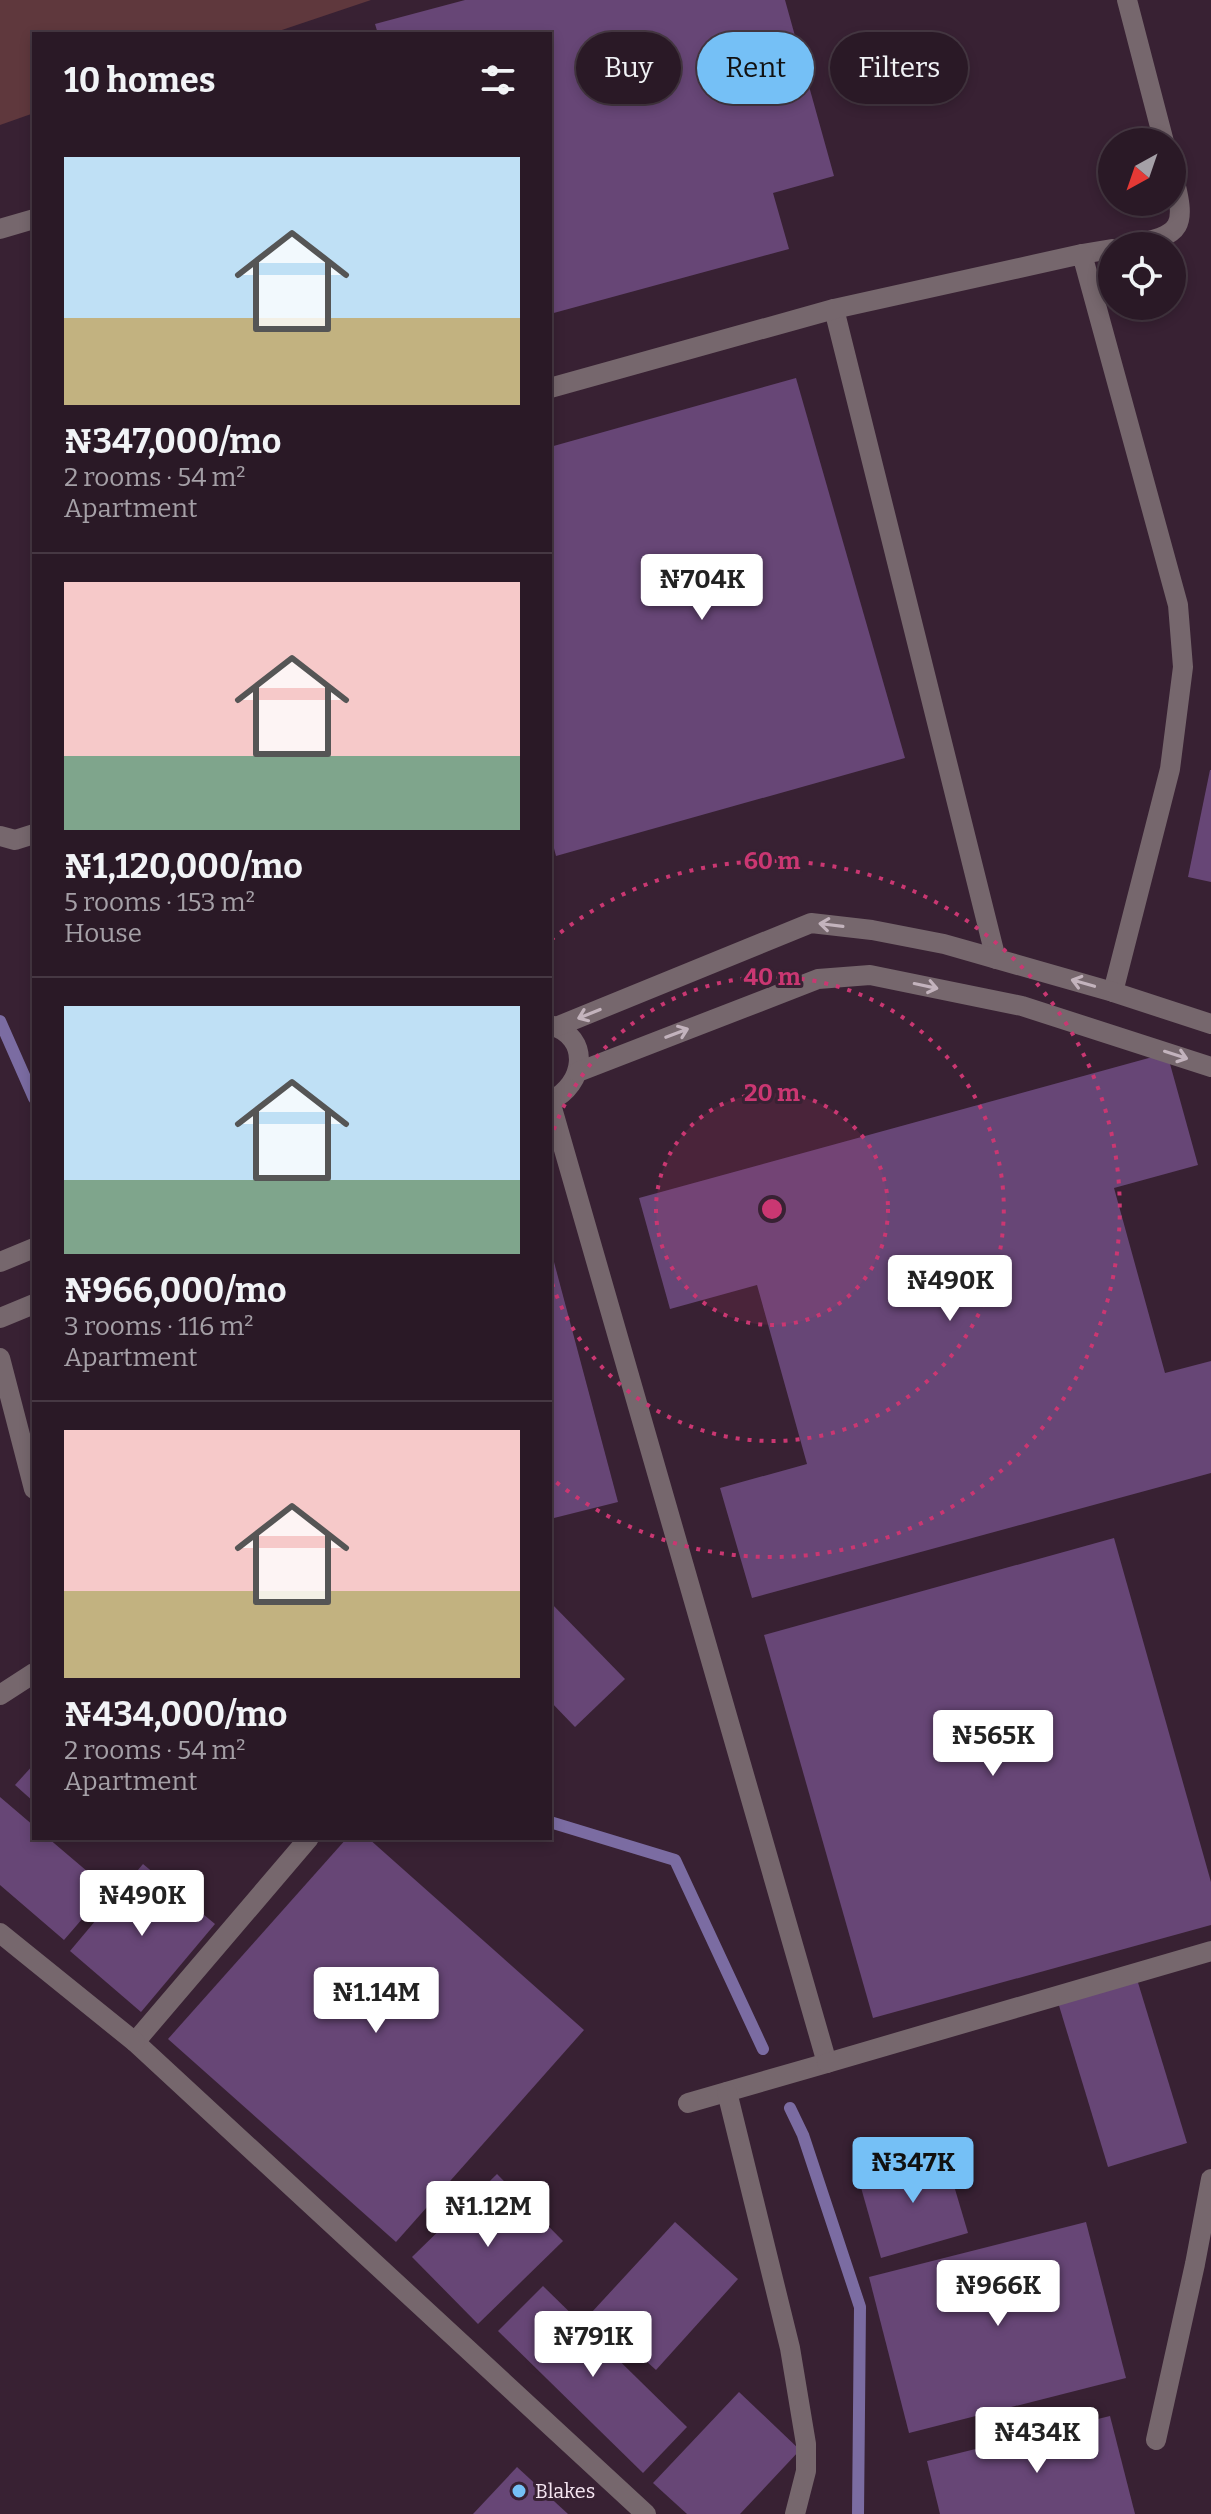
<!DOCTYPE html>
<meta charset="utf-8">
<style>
body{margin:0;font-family:Bitter,serif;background:#362632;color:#f1f3f6;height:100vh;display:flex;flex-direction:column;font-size:30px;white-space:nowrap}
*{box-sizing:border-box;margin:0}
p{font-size:26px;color:#a5a0a7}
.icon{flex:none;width:44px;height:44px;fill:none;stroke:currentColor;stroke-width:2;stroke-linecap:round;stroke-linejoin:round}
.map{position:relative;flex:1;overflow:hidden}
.panel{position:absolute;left:32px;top:32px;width:520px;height:1808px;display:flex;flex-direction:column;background:#2a1926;border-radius:0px;box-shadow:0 4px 12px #0003,0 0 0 2px #463843}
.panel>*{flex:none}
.banner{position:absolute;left:576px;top:32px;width:514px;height:72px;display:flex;gap:16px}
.needle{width:52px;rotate:220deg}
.fabs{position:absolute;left:1098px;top:128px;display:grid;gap:16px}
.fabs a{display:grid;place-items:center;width:88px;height:88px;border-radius:50%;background:#2a1926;box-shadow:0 4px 12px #0003,0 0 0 2px #463843;font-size:40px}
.price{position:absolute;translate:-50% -68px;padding:0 18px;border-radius:8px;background:#fff;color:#222;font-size:26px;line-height:52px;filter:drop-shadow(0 2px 4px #0008)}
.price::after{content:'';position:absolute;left:50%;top:48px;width:24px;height:18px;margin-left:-12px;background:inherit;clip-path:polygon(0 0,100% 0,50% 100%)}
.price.current{background:#75c0f6;color:#111}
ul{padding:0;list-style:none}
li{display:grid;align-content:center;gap:16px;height:424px;padding:0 32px}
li+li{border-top:2px solid #463843}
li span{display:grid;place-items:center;height:248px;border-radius:0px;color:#555}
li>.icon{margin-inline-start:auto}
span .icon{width:144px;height:144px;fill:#fffc;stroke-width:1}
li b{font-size:34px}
h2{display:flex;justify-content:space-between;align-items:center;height:96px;padding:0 32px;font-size:34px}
.tag{padding:0 28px;border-radius:36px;background:#2a1926;box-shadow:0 4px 12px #0003,0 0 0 2px #463843;font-size:28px;line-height:72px}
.tag.current{background:#75c0f6;color:#111}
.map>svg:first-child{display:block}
.green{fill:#5f383d}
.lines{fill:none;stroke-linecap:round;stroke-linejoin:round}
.stream{stroke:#7b6ca2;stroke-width:12}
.building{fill:#674676}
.minor{stroke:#76676d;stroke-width:20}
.oneway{stroke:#c3b3bd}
.ring{fill:none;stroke:#ca3772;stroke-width:4;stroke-dasharray:4 8}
.poi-dot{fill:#75c0f6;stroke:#382133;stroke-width:3}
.labels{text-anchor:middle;stroke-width:6;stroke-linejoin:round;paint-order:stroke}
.poi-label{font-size:20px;fill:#f6e6f2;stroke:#382133;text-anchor:start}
.centre{fill:#ca3772;stroke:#382133;stroke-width:4}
.ring-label{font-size:24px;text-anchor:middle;font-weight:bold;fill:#ca3772;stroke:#382133;stroke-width:6;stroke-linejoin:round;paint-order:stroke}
</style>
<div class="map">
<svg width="1211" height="2514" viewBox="0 0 1211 2514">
<rect width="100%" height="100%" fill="#382133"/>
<path class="green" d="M0,0h371l-101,34h-236v79l-34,12z"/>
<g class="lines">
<g class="stream">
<path d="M0,1021l34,77"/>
<path d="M550,1822l125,38 88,189"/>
<path d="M790,2108l13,27 57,172 -2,207"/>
</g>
</g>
<g class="building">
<path d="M465,0h320l49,176 -61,17 16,56 -239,65v-280h-172l-3,-10z"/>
<path d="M796,378l109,380 -349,98 -6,-23v-386z"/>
<path d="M1210,770h1v112l-23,-5z"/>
<path d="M1167,1053l31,112 -84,23 51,185 46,-12v112l-459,125 -32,-110 87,-24 -50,-179 -87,24 -31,-111z"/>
<path d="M550,1247l68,255 -64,16 -4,-16z"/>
<path d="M1114,1538l97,344v43l-338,93 -109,-383z"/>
<path d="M550,1602l75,77 -50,48 -25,-26z"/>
<path d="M34,1764v38l-19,-17z"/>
<path d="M0,1797l34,29v12h14l60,51 -44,51 -64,-55z"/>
<path d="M347,1838h21l216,192 -188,212 -228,-203z"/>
<path d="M143,1864l72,60 -74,88 -71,-61z"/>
<path d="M1136,1976l51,167 -79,24 -51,-168z"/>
<path d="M944,2152l24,81 -87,25 -23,-81z"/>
<path d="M497,2174l66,67 -85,83 -66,-67z"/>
<path d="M675,2222l63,57 -82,91 -64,-58z"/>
<path d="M1086,2222l40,156 -217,55 -40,-156z"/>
<path d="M543,2286l144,141 -44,46 -145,-142z"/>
<path d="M739,2392l61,58 -60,64h-53l-34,-31z"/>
<path d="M1110,2416l25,98h-195l-13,-53z"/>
<path d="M517,2467l51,47h-95z"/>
</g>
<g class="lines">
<g class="minor">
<path d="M1127,0l37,142"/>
<path d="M0,229l34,-10"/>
<path d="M1126,246c59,-11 61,-18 46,-76"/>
<path d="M1082,254l30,-5"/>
<path d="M834,309l162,650"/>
<path d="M550,388l284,-79 248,-55 96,351 5,62 -13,102 -57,223"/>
<path d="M0,836l15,4 19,-6"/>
<path d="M550,1025c42,12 35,60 0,76"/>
<path d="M556,1027l255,-104 61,7 72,14 169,48 98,32"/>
<path d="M578,1072l240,-93 52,-4 152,31 189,61"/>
<path d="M550,1101l277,962 -139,40"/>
<path d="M0,1262l34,-14"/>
<path d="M0,1318l34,-14"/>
<path d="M0,1358l34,131"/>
<path d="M0,1695l34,-22"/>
<path d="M309,1838l-174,204 511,472"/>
<path d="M0,1933l135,109"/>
<path d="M827,2063l384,-112"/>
<path d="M727,2092l63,256 16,96v27l-11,43"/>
<path d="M1156,2440l39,-176 16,-85"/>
</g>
</g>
<defs><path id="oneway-shaft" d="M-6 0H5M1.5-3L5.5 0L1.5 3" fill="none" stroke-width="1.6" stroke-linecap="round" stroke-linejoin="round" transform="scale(2)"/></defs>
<g class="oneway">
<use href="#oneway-shaft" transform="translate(831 925) rotate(-173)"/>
<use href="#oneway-shaft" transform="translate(1083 983) rotate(-164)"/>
<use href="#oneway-shaft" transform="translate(926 986) rotate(12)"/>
<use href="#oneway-shaft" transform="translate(589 1014) rotate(158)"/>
<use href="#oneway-shaft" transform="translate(677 1033) rotate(-21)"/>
<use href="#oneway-shaft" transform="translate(1176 1055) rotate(18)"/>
</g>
<circle cx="772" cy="1209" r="116" fill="#ca3772" fill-opacity=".12"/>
<g class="ring">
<circle cx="772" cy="1209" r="116"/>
<path d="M550 1141A232 232 0 1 1 550 1277"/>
<path d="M551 940A348 348 0 1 1 551 1478"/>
</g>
<circle class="poi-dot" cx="519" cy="2491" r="8"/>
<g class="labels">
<g class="poi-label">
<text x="535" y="2498">Blakes</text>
</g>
</g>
<circle cx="772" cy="1209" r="12" class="centre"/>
<g class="ring-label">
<text x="772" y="869">60 m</text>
<text x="772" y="985">40 m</text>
<text x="772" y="1101">20 m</text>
</g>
</svg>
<div class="fabs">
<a><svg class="needle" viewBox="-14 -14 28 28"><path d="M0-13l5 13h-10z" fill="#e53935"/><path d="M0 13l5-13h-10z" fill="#a5a0a7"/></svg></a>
<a><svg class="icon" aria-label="locate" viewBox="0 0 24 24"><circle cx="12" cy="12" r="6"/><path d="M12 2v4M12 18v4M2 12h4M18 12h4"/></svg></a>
</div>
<b class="price" style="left:702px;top:622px">₦704K</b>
<b class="price" style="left:950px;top:1323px">₦490K</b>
<b class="price" style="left:993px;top:1778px">₦565K</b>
<b class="price" style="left:142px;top:1938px">₦490K</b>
<b class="price" style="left:376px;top:2035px">₦1.14M</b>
<b class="price current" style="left:913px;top:2205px">₦347K</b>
<b class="price" style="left:488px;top:2249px">₦1.12M</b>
<b class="price" style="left:998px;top:2328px">₦966K</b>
<b class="price" style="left:593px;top:2379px">₦791K</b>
<b class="price" style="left:1037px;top:2475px">₦434K</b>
<div class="banner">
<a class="tag">Buy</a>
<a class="tag current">Rent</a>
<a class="tag">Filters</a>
</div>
<section class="panel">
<h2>10 homes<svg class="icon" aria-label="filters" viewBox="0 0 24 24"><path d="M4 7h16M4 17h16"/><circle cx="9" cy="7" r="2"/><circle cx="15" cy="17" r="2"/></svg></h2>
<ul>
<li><span style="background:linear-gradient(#bfe0f5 65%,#c2b280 0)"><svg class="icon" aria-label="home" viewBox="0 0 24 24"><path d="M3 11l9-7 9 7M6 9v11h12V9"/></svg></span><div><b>₦347,000/mo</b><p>2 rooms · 54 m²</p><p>Apartment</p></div></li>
<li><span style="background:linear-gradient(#f6c9c9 70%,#7fa58c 0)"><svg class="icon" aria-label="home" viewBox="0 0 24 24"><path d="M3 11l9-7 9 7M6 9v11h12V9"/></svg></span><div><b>₦1,120,000/mo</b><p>5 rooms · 153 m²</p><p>House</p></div></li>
<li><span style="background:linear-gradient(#bfe0f5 70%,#7fa58c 0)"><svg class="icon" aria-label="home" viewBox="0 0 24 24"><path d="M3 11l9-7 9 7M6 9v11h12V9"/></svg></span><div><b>₦966,000/mo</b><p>3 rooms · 116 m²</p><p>Apartment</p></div></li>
<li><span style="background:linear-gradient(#f6c9c9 65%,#c2b280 0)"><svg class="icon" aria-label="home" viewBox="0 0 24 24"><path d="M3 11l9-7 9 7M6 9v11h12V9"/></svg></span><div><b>₦434,000/mo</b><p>2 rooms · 54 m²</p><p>Apartment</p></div></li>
</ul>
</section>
</div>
